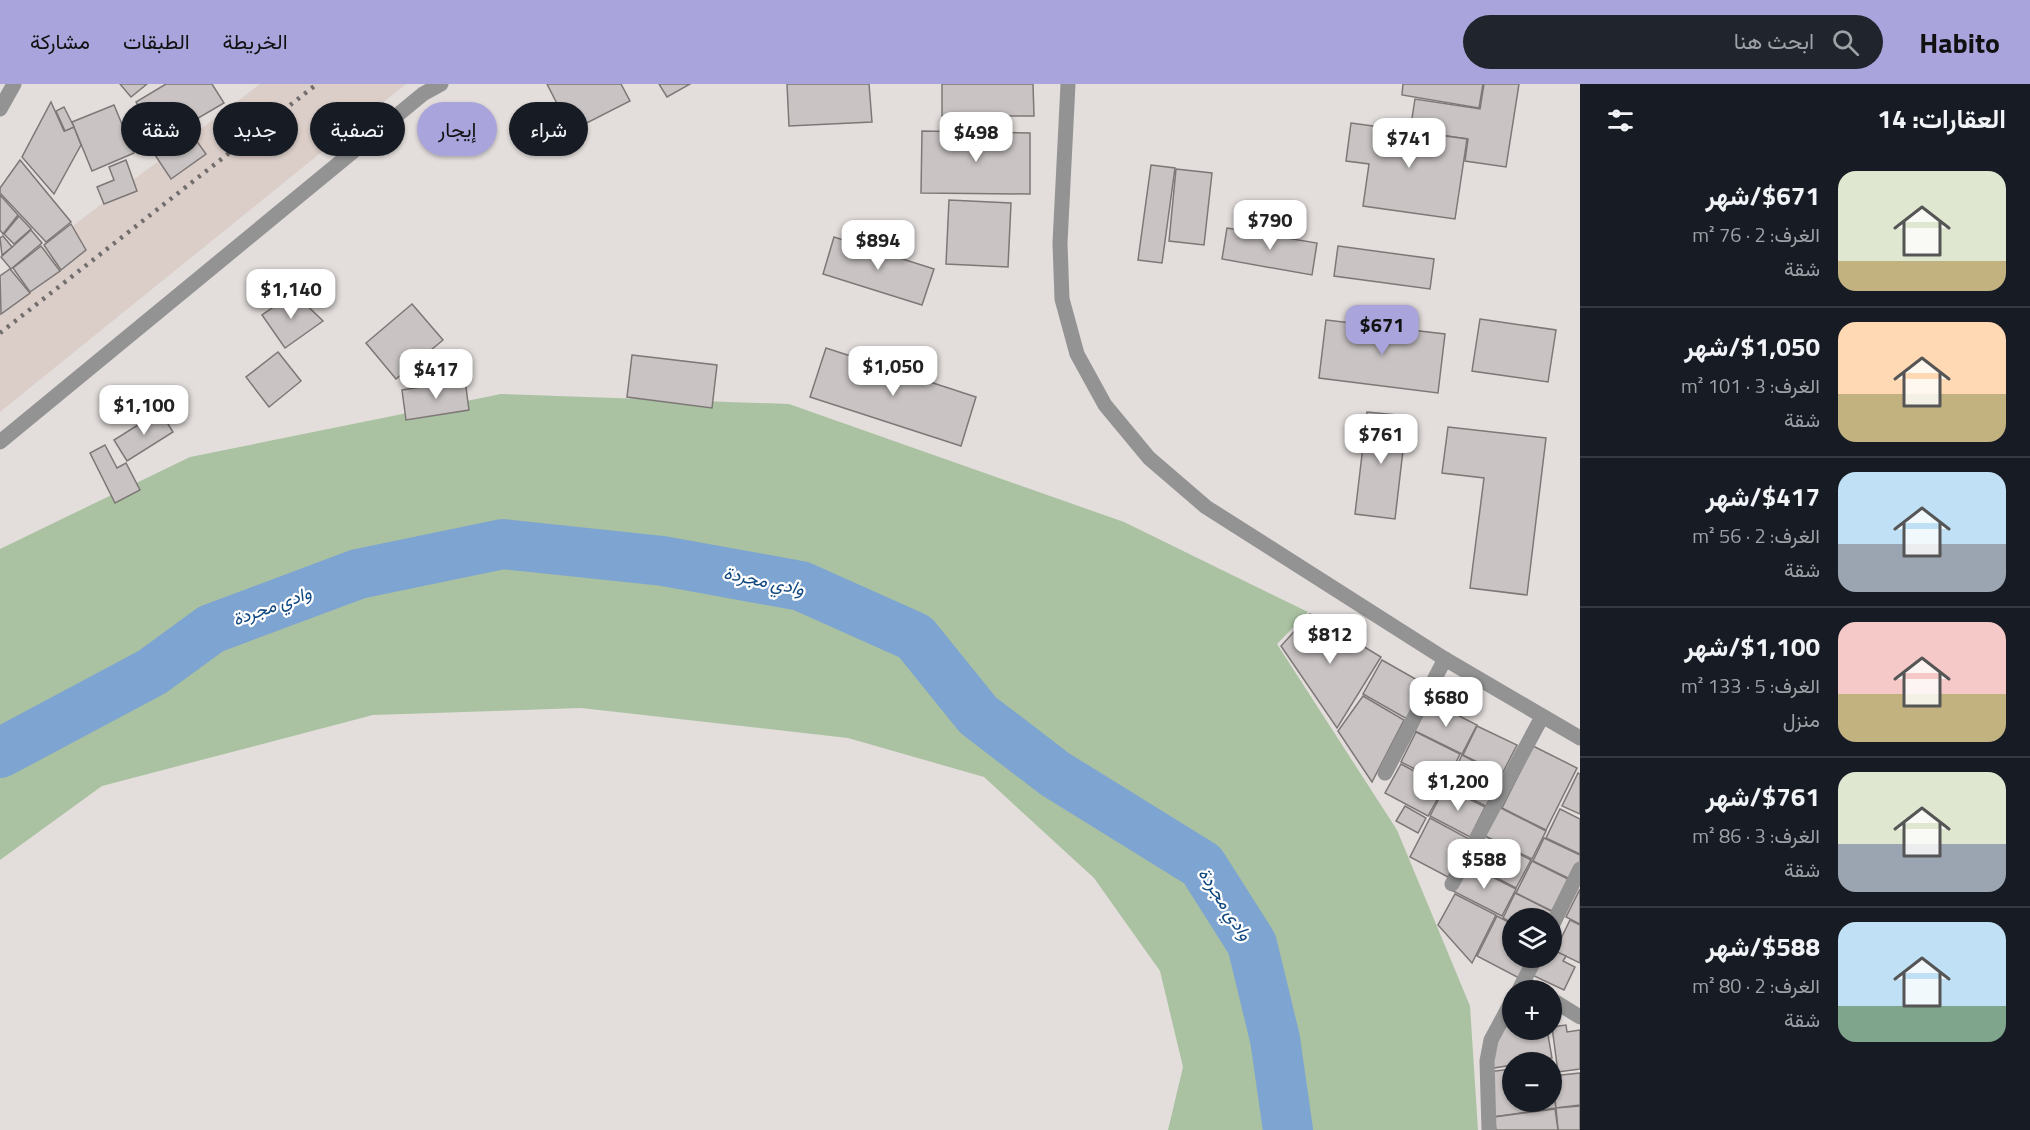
<!DOCTYPE html>
<html lang="ar">
<meta charset="utf-8">
<style>
body{margin:0;font-family:"Titillium Web",Vazirmatn,sans-serif;background:#20242c;color:#f1f3f6;direction:rtl;height:100vh;display:flex;flex-direction:column;font-size:22px;white-space:nowrap}
*{box-sizing:border-box;margin:0}
p{font-size:20px;color:#9ea1a6}
.icon{flex:none;width:33px;height:33px;fill:none;stroke:currentColor;stroke-width:2;stroke-linecap:round;stroke-linejoin:round}
.map{position:relative;flex:1;overflow:hidden;direction:ltr}
.drawer{display:flex;flex-direction:column;background:#171b24;width:450px}
.drawer>*{flex:none}
.top-card{position:absolute;left:18px;top:18px;width:570px;height:54px;direction:rtl;display:flex;gap:12px}
.fabs{position:absolute;left:1502px;top:824px;display:grid;gap:12px}
.fabs a{display:grid;place-items:center;width:60px;height:60px;border-radius:50%;background:#171b24;box-shadow:0 2px 4px #0004;font-size:30px}
.price{position:absolute;translate:-50% -51px;padding:0 14px;border-radius:12px;background:#fff;color:#222;font-size:20px;line-height:39px;filter:drop-shadow(0 2px 3px #0008)}
.price::after{content:'';position:absolute;left:50%;top:36px;width:18px;height:14px;margin-left:-9px;background:inherit;clip-path:polygon(0 0,100% 0,50% 100%)}
.price.on{background:#a9a4dc;color:#111}
ul{padding:0;list-style:none}
li{display:flex;align-items:center;gap:18px;height:150px;padding:0 24px}
li+li{border-top:2px solid #363941}
li span{display:grid;place-items:center;flex:none;width:168px;height:120px;border-radius:18px;color:#555}
li>.icon{margin-inline-start:auto}
span .icon{width:72px;height:72px;fill:#fffc;stroke-width:1}
li b{font-size:26px}
h2{display:flex;justify-content:space-between;align-items:center;height:72px;padding:0 24px;font-size:26px}
.tag{padding:0 21px;border-radius:27px;background:#171b24;box-shadow:0 2px 4px #0004;font-size:21px;line-height:54px}
.tag.on{background:#a9a4dc;color:#111}
header{display:flex;align-items:center;gap:36px;box-sizing:border-box;height:84px;padding:0 30px;background:#a9a4dc;color:#111}
header strong{font-size:28px}
nav{display:flex;gap:33px;margin-inline-start:auto;font-size:21px}
.search{width:420px;height:54px;background:#20242c;display:flex;align-items:center;gap:15px;box-sizing:border-box;padding:0 21px;border-radius:33px;color:#9ea1a6;font-size:22px}
main{display:flex;flex:1;min-height:0}
.map>svg:first-child{display:block}
.built{fill:#dbcec9}
.green{fill:#aac2a1}
.lines{fill:none;stroke-linecap:round;stroke-linejoin:round}
.river{stroke:#7ea4d1;stroke-width:50}
.building{fill:#c9c4c3;stroke:#7d7877;stroke-width:1.5}
.minor{stroke:#949394;stroke-width:15}
.rail{stroke:#716d6d;stroke-width:4.5;stroke-dasharray:3 6;stroke-linecap:butt}
.labels{text-anchor:middle;stroke-width:4.5;stroke-linejoin:round;paint-order:stroke}
.water-label{font-size:18px;font-style:italic;fill:#10477f;stroke:#fff}
</style>
<header>
<strong>Habito</strong>
<div class="search"><svg class="icon" aria-label="search" viewBox="0 0 24 24"><circle cx="10" cy="10" r="6"/><path d="M15 15l6 6"/></svg>ابحث هنا</div>
<nav><a>الخريطة</a><a>الطبقات</a><a>مشاركة</a></nav>
</header>
<main>
<section class="drawer">
<h2>العقارات: 14<svg class="icon" aria-label="filters" viewBox="0 0 24 24"><path d="M4 7h16M4 17h16"/><circle cx="9" cy="7" r="2"/><circle cx="15" cy="17" r="2"/></svg></h2>
<ul>
<li><span style="background:linear-gradient(#dfe7d0 75%,#c2b280 0)"><svg class="icon" aria-label="home" viewBox="0 0 24 24"><path d="M3 11l9-7 9 7M6 9v11h12V9"/></svg></span><div><b>$671/شهر</b><p>الغرف: 2 · 76 m²</p><p>شقة</p></div></li>
<li><span style="background:linear-gradient(#ffd9b3 60%,#c2b280 0)"><svg class="icon" aria-label="home" viewBox="0 0 24 24"><path d="M3 11l9-7 9 7M6 9v11h12V9"/></svg></span><div><b>$1,050/شهر</b><p>الغرف: 3 · 101 m²</p><p>شقة</p></div></li>
<li><span style="background:linear-gradient(#bfe0f5 60%,#9aa5b1 0)"><svg class="icon" aria-label="home" viewBox="0 0 24 24"><path d="M3 11l9-7 9 7M6 9v11h12V9"/></svg></span><div><b>$417/شهر</b><p>الغرف: 2 · 56 m²</p><p>شقة</p></div></li>
<li><span style="background:linear-gradient(#f6c9c9 60%,#c2b280 0)"><svg class="icon" aria-label="home" viewBox="0 0 24 24"><path d="M3 11l9-7 9 7M6 9v11h12V9"/></svg></span><div><b>$1,100/شهر</b><p>الغرف: 5 · 133 m²</p><p>منزل</p></div></li>
<li><span style="background:linear-gradient(#dfe7d0 60%,#9aa5b1 0)"><svg class="icon" aria-label="home" viewBox="0 0 24 24"><path d="M3 11l9-7 9 7M6 9v11h12V9"/></svg></span><div><b>$761/شهر</b><p>الغرف: 3 · 86 m²</p><p>شقة</p></div></li>
<li><span style="background:linear-gradient(#bfe0f5 70%,#7fa58c 0)"><svg class="icon" aria-label="home" viewBox="0 0 24 24"><path d="M3 11l9-7 9 7M6 9v11h12V9"/></svg></span><div><b>$588/شهر</b><p>الغرف: 2 · 80 m²</p><p>شقة</p></div></li>
</ul>
</section>
<div class="map">
<svg width="1580" height="1046" viewBox="0 0 1580 1046">
<rect width="100%" height="100%" fill="#e3dedc"/>
<path class="built" d="M260,0h146l-406,328v-131z"/>
<path class="green" d="M501,310l288,10 335,118 184,90 -31,32 120,186 73,176 8,124h-310l15,-63 -23,-96 -66,-93 -110,-101 -136,-39 -267,-30 -208,7 -271,71 -102,74v-311l190,-92z"/>
<g class="lines">
<path class="river" d="M0,669l152,-81 59,-43 147,-55 145,-30 160,17 138,25 114,51 63,78 77,59 147,91 50,79 23,95 13,91"/>
</g>
<g class="building">
<path d="M120,0h27l-16,13z"/>
<path d="M166,0h46l12,19 -65,38 -23,-39z"/>
<path d="M547,0h74l9,17 -59,30z"/>
<path d="M659,0h31l-23,13z"/>
<path d="M787,0h82l3,38 -83,4z"/>
<path d="M942,0h91l1,32h-92z"/>
<path d="M1403,0h80l-4,24 -77,-13z"/>
<path d="M1484,0h35l-13,83 -41,-6 3,-22 -58,-8 5,-32 65,10z"/>
<path d="M51,18l13,29 10,-4 7,18 -27,49 -32,-37z"/>
<path d="M114,21l20,48 -42,18 -20,-49z"/>
<path d="M64,23l10,20 -9,4 -9,-20z"/>
<path d="M1351,39l116,16 -12,80 -92,-13 6,-42 -23,-3z"/>
<path d="M186,42l20,28 -35,25 -20,-30z"/>
<path d="M922,47l108,2v61l-109,-1z"/>
<path d="M20,76l51,62 -25,20 -46,-49v-5z"/>
<path d="M126,76l11,31 -33,13 -7,-17 17,-7 -5,-13z"/>
<path d="M1151,81l24,3 -13,95 -24,-3z"/>
<path d="M1176,85l36,4 -8,72 -35,-4z"/>
<path d="M0,111l18,20 -15,19 -3,-4z"/>
<path d="M949,116l62,3 -3,64 -62,-3z"/>
<path d="M19,132l12,13 -17,15 -10,-10z"/>
<path d="M71,140l15,26 -25,20 -17,-25z"/>
<path d="M1227,144l90,15 -5,32 -90,-16z"/>
<path d="M31,146l11,13 -31,26 -10,-12z"/>
<path d="M3,152l9,11 -10,8 -2,-17z"/>
<path d="M834,153l100,32 -12,36 -99,-31z"/>
<path d="M41,162l19,25 -30,21 -17,-24z"/>
<path d="M1338,162l96,13 -4,30 -96,-13z"/>
<path d="M10,185l20,24 -29,21 -1,-38z"/>
<path d="M294,209l29,28 -38,27 -23,-33z"/>
<path d="M412,220l31,36 -47,39 -30,-36z"/>
<path d="M1480,235l76,11 -8,52 -76,-11z"/>
<path d="M1326,236l119,14 -7,59 -119,-15z"/>
<path d="M826,264l150,49 -15,49 -151,-49z"/>
<path d="M278,268l23,29 -32,26 -23,-30z"/>
<path d="M632,271l85,10 -5,43 -85,-11z"/>
<path d="M465,296l4,30 -63,10 -4,-30z"/>
<path d="M160,327l13,21 -46,29 -13,-21z"/>
<path d="M1367,328l40,4 -12,103 -40,-5z"/>
<path d="M1448,343l98,11 -19,157 -57,-7 14,-110 -42,-5z"/>
<path d="M105,361l12,23 9,-5 14,27 -25,13 -25,-50z"/>
<path d="M1310,530l71,43 -44,71 -56,-82z"/>
<path d="M1382,576l44,25 -19,34 -44,-25z"/>
<path d="M1363,612l41,24 -32,62 -34,-51z"/>
<path d="M1430,617l47,24 -15,29 -47,-23z"/>
<path d="M1477,642l40,19 -15,29 -39,-19z"/>
<path d="M1416,648l44,22 -15,30 -44,-22z"/>
<path d="M1533,662l44,22 -31,62 -44,-22z"/>
<path d="M1462,671l39,20 -15,31 -39,-19z"/>
<path d="M1401,680l43,23 -16,29 -43,-23z"/>
<path d="M1578,689l2,1v40l-18,-8z"/>
<path d="M1445,703l40,20 -15,30 -40,-21z"/>
<path d="M1405,722l21,12 -8,15 -22,-12z"/>
<path d="M1499,723l47,24 -14,28 -47,-23z"/>
<path d="M1560,725l20,10v35l-34,-16z"/>
<path d="M1430,734l39,21 -21,38 -38,-20z"/>
<path d="M1485,752l46,24 -15,28 -46,-24z"/>
<path d="M1544,754l36,17v7l-8,18 -39,-19z"/>
<path d="M1532,777l36,18 -16,32 -36,-18z"/>
<path d="M1467,780l49,25 -14,27 -49,-25z"/>
<path d="M1580,805v35l-14,-7z"/>
<path d="M1515,809l40,20 -4,5h-39v5l-9,-5z"/>
<path d="M1455,810l41,21 -24,48 -34,-38z"/>
<path d="M1497,832l15,8v33h17l-10,21 -42,-22z"/>
<path d="M1570,836l10,5v38l-25,-12z"/>
<path d="M1551,865l15,7 -3,5 12,6 -11,23 -32,-15 8,-18h11z"/>
<path d="M1512,931v14h35l5,29 -40,4v3l-24,4 4,-25z"/>
<path d="M1566,941l1,7 13,-2v39l-22,3 -6,-45z"/>
<path d="M1512,985v32h39v-24l5,31 -63,9 -6,-45z"/>
<path d="M1580,989v32l-24,3 -4,-32z"/>
<path d="M1580,1022v24h-22l-2,-22z"/>
<path d="M1555,1025l3,21h-62l-2,-13z"/>
</g>
<g class="lines">
<g class="minor">
<path d="M1068,0l-8,159 2,56 15,55 28,51 44,53 57,49 239,152 135,79"/>
<path d="M0,25l14,-25"/>
<path d="M0,358l423,-348 18,-10"/>
<path d="M1385,689l60,-114"/>
<path d="M1452,800l90,-167"/>
<path d="M1551,844l29,-59"/>
<path d="M1519,906l17,-33"/>
<path d="M1551,915l29,18"/>
<path d="M1489,1046l-2,-69 4,-21 21,-39"/>
</g>
<path class="rail" d="M0,249l317,-249"/>
</g>
<g class="labels">
<g class="water-label">
<text transform="translate(764 497) rotate(12)" y="6">وادي مجردة</text>
<text transform="translate(272 522) rotate(-20)" y="6">وادي مجردة</text>
<text transform="translate(1225 820) rotate(57)" y="6">وادي مجردة</text>
</g>
</g>
</svg>
<div class="fabs">
<a><svg class="icon" aria-label="layers" viewBox="0 0 24 24"><path d="M12 4l9 5-9 5-9-5zM3 14l9 5 9-5"/></svg></a>
<a>+</a>
<a>−</a>
</div>
<b class="price" style="left:976px;top:79px">$498</b>
<b class="price" style="left:1409px;top:85px">$741</b>
<b class="price" style="left:1270px;top:167px">$790</b>
<b class="price" style="left:878px;top:187px">$894</b>
<b class="price" style="left:291px;top:236px">$1,140</b>
<b class="price on" style="left:1382px;top:272px">$671</b>
<b class="price" style="left:893px;top:313px">$1,050</b>
<b class="price" style="left:436px;top:316px">$417</b>
<b class="price" style="left:144px;top:352px">$1,100</b>
<b class="price" style="left:1381px;top:381px">$761</b>
<b class="price" style="left:1330px;top:581px">$812</b>
<b class="price" style="left:1446px;top:644px">$680</b>
<b class="price" style="left:1458px;top:728px">$1,200</b>
<b class="price" style="left:1484px;top:806px">$588</b>
<div class="top-card">
<a class="tag">شراء</a>
<a class="tag on">إيجار</a>
<a class="tag">تصفية</a>
<a class="tag">جديد</a>
<a class="tag">شقة</a>
</div>
</div>
</main>
